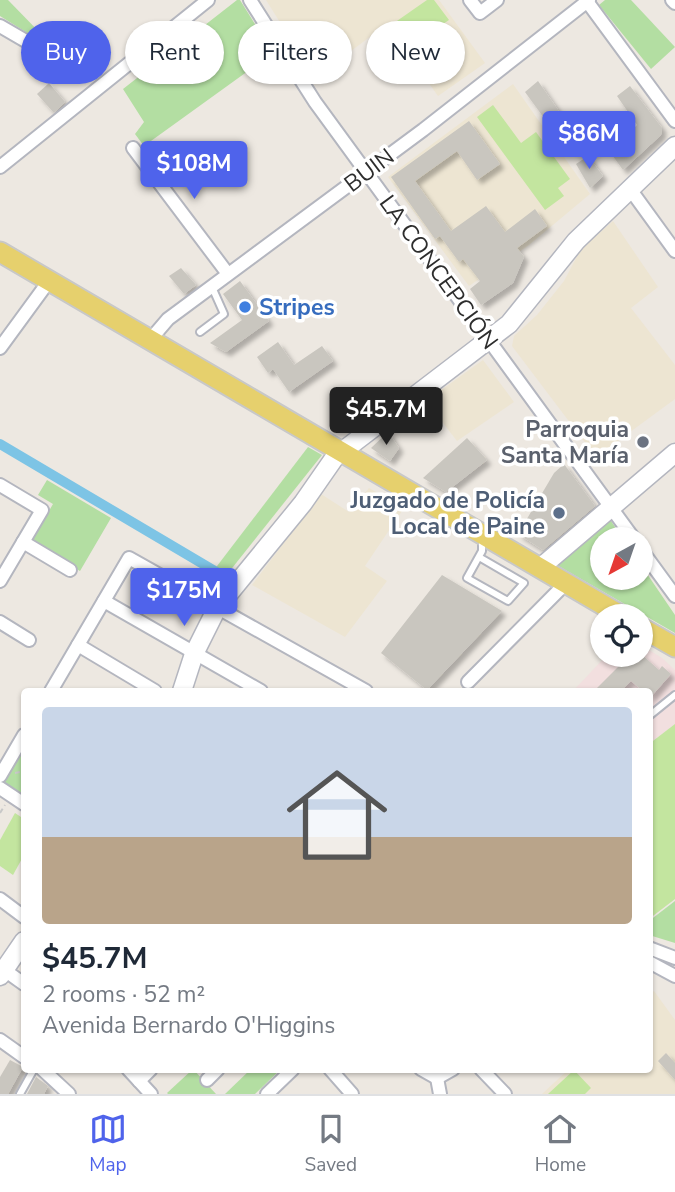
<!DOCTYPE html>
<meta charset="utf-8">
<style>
body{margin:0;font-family:"Nunito Sans",sans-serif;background:#f6f6f7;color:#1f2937;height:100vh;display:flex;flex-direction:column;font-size:26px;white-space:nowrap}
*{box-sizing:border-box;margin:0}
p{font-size:23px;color:#747a83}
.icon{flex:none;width:38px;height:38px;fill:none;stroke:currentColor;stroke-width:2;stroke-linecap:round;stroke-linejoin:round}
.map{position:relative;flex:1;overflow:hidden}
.panel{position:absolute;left:21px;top:688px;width:632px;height:385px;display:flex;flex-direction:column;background:#fff;border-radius:7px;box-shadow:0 2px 5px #0004}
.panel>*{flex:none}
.hud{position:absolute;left:21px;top:21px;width:634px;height:63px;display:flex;gap:14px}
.needle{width:46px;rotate:220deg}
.fabs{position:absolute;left:590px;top:527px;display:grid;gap:14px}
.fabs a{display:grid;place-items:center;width:63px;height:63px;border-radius:50%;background:#fff;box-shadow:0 2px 5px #0004;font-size:35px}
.price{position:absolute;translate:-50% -60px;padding:0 16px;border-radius:7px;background:#4f63eb;color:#fff;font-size:23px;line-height:46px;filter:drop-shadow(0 2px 4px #0008)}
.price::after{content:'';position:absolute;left:50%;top:42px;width:21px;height:16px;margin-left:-10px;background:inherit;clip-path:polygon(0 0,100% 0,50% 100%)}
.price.on{background:#222;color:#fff}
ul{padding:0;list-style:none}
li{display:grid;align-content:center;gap:14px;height:371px;padding:0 21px}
li span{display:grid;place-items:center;height:217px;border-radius:7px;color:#555}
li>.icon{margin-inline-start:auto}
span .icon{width:126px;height:126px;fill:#fffc;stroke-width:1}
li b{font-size:30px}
.pill{padding:0 24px;border-radius:32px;background:#fff;box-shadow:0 2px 5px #0004;font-size:24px;line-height:63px}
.pill.on{background:#4f63eb;color:#fff}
.dock{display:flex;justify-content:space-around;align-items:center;height:98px;border-top:2px solid #e0e1e3;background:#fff;font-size:19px;color:#747a83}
.dock a{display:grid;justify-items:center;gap:4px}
.dock .on{color:#4f63eb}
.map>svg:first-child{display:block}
.education{fill:#ede5d2}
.medical{fill:#f2dfdf}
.green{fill:#b3dea2}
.pitch{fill:#c3e59f}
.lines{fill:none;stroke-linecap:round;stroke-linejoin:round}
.canal{stroke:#7dc4e5;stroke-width:10}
.building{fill:#c9c6bf;filter:url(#shadow)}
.lane-casing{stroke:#b4b6bf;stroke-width:10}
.street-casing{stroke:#b4b6bf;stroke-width:16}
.secondary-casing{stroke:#b4b6bf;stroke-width:21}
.primary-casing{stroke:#c8c8c8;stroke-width:23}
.path{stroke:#c8c8c8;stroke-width:2;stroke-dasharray:5 3.5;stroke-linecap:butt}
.lane{stroke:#fff;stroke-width:6}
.street{stroke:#fff;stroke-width:12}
.secondary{stroke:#fff;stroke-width:18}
.primary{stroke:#e6d06d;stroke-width:19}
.shop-dot{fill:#3f7fe0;stroke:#fff;stroke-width:2.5}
.worship-dot{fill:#6b7280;stroke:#fff;stroke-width:2.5}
.service-dot{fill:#5c6f8a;stroke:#fff;stroke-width:2.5}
.labels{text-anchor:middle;stroke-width:7;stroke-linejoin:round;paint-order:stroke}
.street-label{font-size:23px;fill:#2d2d2d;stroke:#fff}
.shop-label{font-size:23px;font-weight:bold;fill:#366cbe;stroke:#fff;text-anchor:start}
.worship-label{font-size:23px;font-weight:bold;fill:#5b616d;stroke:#fff;text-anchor:end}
.service-label{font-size:23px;font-weight:bold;fill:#4e5e75;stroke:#fff;text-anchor:end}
</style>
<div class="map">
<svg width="675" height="1094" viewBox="0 0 675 1094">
<defs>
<filter id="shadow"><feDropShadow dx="4.5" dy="4.5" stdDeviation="2" flood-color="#0004"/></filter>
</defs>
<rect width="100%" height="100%" fill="#ede8e1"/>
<g class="education">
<path d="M266,0h173l46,63 -47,33 -51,-72 -72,54z"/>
<path d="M513,84l77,110 -61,51 -60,41 -81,-109z"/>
<path d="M613,221l45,66 -27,21 44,57v34l-79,58 -84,-111 2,-10 23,-21 27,-34 17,-32z"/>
<path d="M483,360l31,42 -57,39 -31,-40z"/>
<path d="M369,488l35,20 -39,58 22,15 -42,56 -93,-52 69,-91 28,18z"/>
<path d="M654,991l21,29v74h-133l27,-25h80v-74z"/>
</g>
<path class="medical" d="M641,645l21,13 13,12v54l-26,20v-53h-76l34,-36 33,-1z"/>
<g class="green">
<path d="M0,0h8l37,38 -3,4 -42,-26z"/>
<path d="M237,0h3l33,53 -129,93 -9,-12 9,-12 -21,-33z"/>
<path d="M605,0h26l44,47 -24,22 -52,-64z"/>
<path d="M308,447l14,8 -97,122 -11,-7z"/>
<path d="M47,480l64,38 -31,53 -49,-29 22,-38 -15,-9z"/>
<path d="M609,518l14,21h-21v39h38l1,-13 34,50v18l-120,-69z"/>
<path d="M24,744v51l-22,-14z"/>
<path d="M675,901v42l-26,-8v-14z"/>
<path d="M193,1069l23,25h-48l-1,-1z"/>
<path d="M251,1069h30l-26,25h-30z"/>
</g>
<g class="pitch">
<path d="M427,0h7l15,20 -39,26 -16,-23z"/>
<path d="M493,105l28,38 15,-11 34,47 -12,9 6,8 -19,14 -68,-93z"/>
<path d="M675,724v175l-26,20v-175z"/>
<path d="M15,813l9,6v36l-11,20 -13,-9v-26z"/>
<path d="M574,1070l17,18 -6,6h-37z"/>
</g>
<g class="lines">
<path class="canal" d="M0,444l225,133"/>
</g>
<g class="building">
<path d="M538,81l27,39 -13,9 -27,-37z"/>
<path d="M49,83l16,19 -11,11 -17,-19z"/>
<path d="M630,86l32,42 -1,7 -38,35 -13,-18 27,-27 -20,-29z"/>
<path d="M469,121l31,43 -23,16 -20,-29 -42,30 36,50 35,-25 19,26 30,-23 12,17 -30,22 7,9 -11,26 -32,22 -11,-16 10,-8 -17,-22 -4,3 -19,-26 -5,3 -44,-62z"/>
<path d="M588,156l15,20 -13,12 -14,-24z"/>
<path d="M181,268l15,17 -12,9 -15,-18z"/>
<path d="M240,281l29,40 -43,31 -16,-9 32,-23 -19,-26z"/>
<path d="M278,342l16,23 28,-19 11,15 -44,31 -16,-23 -5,4 -11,-16z"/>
<path d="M388,432l11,16 -9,13 -19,-13z"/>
<path d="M467,438l20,22 -41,32 -23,-14z"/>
<path d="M564,464l31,42 -52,44 -25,-16 36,-61z"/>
<path d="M442,575l60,36 -75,79 -46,-37z"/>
<path d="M640,653l19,17 3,-4 9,8 -22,25v-8h-6l-12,-10 -10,10h-27l36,-36 5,4z"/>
<path d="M666,1053l9,10v17l-17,-19z"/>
<path d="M10,1060l13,7 -15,27h-8v-17z"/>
<path d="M36,1077l12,9 -4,8h-17z"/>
</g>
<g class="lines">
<g class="lane-casing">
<g id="lane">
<path d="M200,332l24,-18 -12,-27"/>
<path d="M479,557l45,26 -16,18 -41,-23 15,-27v-12"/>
<path d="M649,716l26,-21"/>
<path d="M20,1094l14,-25"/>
</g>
</g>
<g class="street-casing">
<g id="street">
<path d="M250,0l65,102 319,437"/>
<path d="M470,0l10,13 17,-13"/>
<path d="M586,0l89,121"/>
<path d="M672,0l3,3"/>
<path d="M0,26l31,18"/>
<path d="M133,148l95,126"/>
<path d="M0,167l208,-167"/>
<path d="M630,189l45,62"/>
<path d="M150,340l18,-21 255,-189 166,-130"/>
<path d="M0,348l49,-67"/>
<path d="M0,485l42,25 -42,71"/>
<path d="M23,542l47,28"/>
<path d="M640,548l35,48"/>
<path d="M104,601l157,90"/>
<path d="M0,622l29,18"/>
<path d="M78,645l77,46"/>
<path d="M468,682l98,-99"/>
<path d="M51,691l78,-133 237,133"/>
<path d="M0,776l24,-41"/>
<path d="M0,788l24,16"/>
<path d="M0,899l24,18"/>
<path d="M649,948l26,10"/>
<path d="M649,962l26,14"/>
<path d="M0,967l24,17"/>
<path d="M0,1040l24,17"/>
<path d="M42,1069l27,25"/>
<path d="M128,1069l23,25"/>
<path d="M330,1069l22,25"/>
<path d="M421,1069l16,9 16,-9"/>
<path d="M481,1069l24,25"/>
<path d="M437,1078l3,16"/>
<path d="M207,1080l11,-11"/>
<path d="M139,1081l12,-12"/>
<path d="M267,1094l26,-25"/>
</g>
</g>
<g class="secondary-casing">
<g id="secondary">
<path d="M540,568l135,-115"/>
<path d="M182,691l12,-37 23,-46 86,-105 32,-46 174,-133 67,-83 99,-95"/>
<path d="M0,976l24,-35"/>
</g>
</g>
<g class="primary-casing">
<g id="primary">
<path d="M0,252l622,364"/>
<path d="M640,627l35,20"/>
</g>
</g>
<g class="path">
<path d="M15,773l9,-2"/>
<path d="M0,813l5,-8"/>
</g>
<use href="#lane" class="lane"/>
<use href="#street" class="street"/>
<use href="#secondary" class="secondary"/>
<use href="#primary" class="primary"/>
</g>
<circle class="shop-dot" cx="245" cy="307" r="7"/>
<circle class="worship-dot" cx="643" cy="442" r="7"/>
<circle class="service-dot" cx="559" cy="513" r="7"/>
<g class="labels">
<g class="street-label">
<text transform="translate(369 170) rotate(-37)" y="8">BUIN</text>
<text transform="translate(439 272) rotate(54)" y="8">LA CONCEPCIÓN</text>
</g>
<g class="shop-label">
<text x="259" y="315">Stripes</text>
</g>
<g class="worship-label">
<text x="629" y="437">Parroquia<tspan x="629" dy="26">Santa María</tspan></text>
</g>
<g class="service-label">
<text x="545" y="508">Juzgado de Policía<tspan x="545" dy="26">Local de Paine</tspan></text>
</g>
</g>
</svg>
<div class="fabs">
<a><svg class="needle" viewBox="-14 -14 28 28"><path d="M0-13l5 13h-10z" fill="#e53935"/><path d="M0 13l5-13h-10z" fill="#747a83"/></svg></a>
<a><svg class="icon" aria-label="locate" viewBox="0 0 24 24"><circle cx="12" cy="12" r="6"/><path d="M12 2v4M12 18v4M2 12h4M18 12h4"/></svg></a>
</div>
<b class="price" style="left:589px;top:171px">$86M</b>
<b class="price" style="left:194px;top:201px">$108M</b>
<b class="price on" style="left:386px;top:447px">$45.7M</b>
<b class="price" style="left:184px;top:628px">$175M</b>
<div class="hud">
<a class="pill on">Buy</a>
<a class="pill">Rent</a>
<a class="pill">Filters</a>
<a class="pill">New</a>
</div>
<section class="panel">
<ul>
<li><span style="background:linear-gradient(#c9d6e8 60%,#b9a48a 0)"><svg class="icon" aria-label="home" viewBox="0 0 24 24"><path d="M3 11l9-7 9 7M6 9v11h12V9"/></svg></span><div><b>$45.7M</b><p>2 rooms · 52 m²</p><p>Avenida Bernardo O'Higgins</p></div></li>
</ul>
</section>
</div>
<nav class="dock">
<a class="on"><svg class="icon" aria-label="map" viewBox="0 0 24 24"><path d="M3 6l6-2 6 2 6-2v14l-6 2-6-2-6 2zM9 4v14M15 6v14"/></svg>Map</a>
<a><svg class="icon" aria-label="saved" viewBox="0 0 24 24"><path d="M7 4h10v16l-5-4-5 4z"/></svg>Saved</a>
<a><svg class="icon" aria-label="home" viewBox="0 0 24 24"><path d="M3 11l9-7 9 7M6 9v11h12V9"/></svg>Home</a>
</nav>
